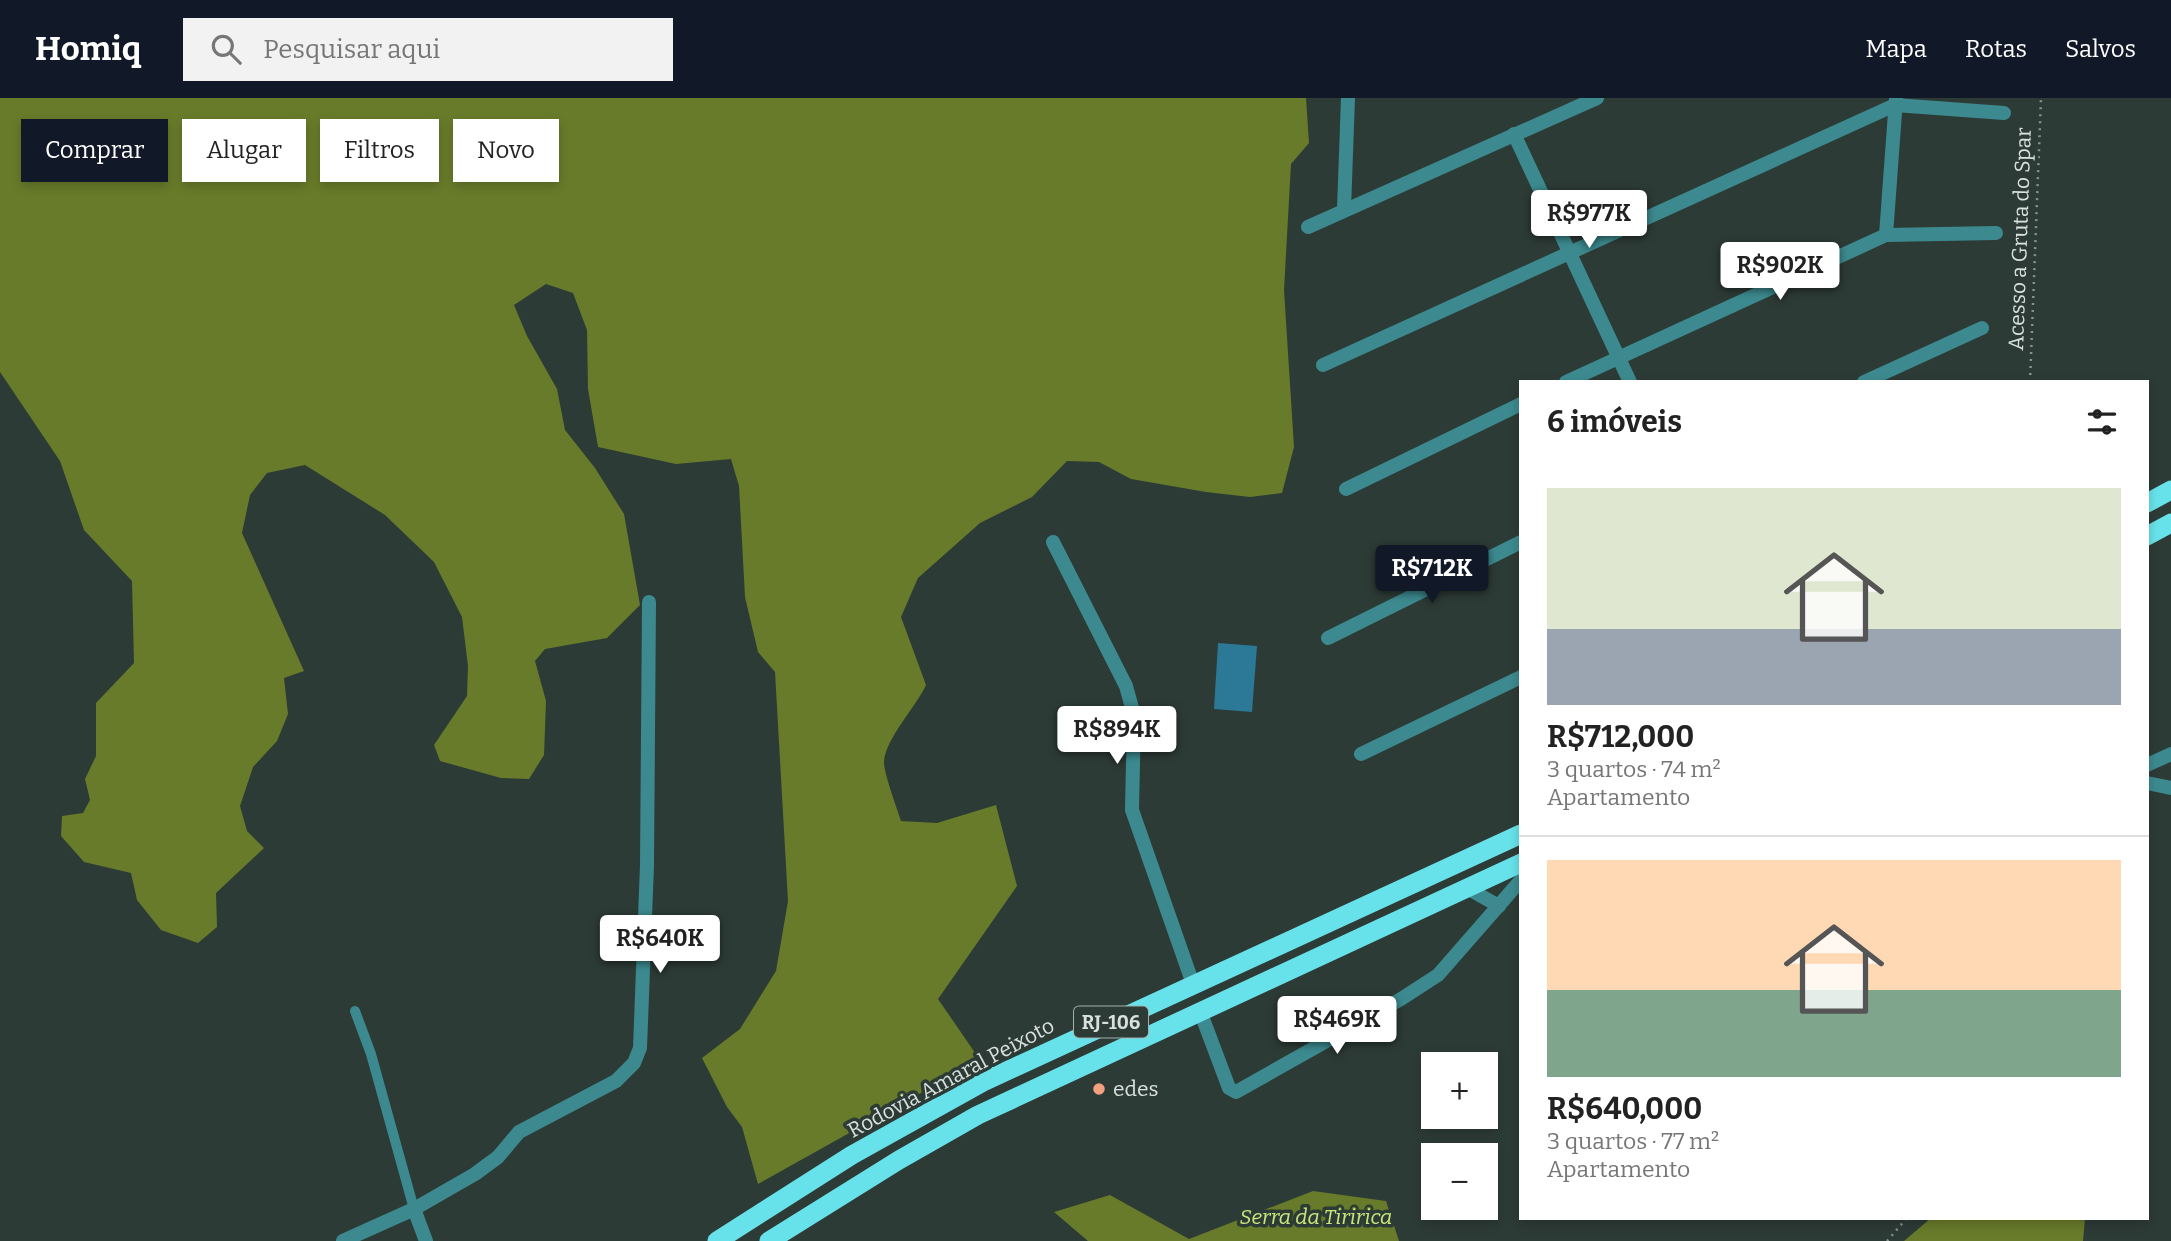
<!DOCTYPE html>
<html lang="pt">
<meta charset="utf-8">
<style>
body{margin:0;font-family:Bitter,serif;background:#f2f2f2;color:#222;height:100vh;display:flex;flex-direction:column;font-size:26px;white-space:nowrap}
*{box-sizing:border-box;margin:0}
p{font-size:23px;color:#767676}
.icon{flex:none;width:38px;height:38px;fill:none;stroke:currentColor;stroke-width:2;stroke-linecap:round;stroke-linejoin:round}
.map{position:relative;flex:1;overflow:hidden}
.sheet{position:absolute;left:1519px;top:282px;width:630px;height:840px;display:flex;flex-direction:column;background:#fff;border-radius:0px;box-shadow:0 4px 10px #0003}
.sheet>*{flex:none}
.guide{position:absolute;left:21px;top:21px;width:665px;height:63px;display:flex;gap:14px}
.fabs{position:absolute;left:1421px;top:954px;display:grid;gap:14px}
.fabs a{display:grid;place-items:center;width:77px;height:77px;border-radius:0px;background:#fff;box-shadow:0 4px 10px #0003;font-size:35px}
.price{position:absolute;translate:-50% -60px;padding:0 16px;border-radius:7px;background:#fff;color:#222;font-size:23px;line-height:46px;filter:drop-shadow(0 2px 4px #0008)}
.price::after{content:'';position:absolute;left:50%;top:42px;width:21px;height:16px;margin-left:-10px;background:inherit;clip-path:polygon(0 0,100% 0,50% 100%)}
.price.active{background:#111827;color:#fff}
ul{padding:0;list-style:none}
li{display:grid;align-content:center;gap:14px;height:371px;padding:0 28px}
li+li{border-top:2px solid #e0e0e0}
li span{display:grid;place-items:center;height:217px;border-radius:0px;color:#555}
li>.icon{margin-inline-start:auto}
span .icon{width:126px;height:126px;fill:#fffc;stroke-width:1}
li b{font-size:30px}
h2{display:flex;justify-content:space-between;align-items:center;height:84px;padding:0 28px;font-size:30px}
.tag{padding:0 24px;border-radius:0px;background:#fff;box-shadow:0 4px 10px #0003;font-size:24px;line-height:63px}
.tag.active{background:#111827;color:#fff}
header{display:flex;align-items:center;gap:42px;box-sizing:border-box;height:98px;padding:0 35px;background:#111827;color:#fff}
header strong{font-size:33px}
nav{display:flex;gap:38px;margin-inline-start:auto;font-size:24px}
.search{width:490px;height:63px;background:#f2f2f2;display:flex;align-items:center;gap:18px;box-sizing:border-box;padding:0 24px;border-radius:0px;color:#767676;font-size:26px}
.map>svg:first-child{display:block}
.forest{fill:#687b2a}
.water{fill:#2b7996}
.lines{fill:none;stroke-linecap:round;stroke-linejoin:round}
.path{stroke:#87928e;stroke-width:2.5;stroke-dasharray:2 5;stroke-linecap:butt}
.service{stroke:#3c8a8f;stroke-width:10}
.minor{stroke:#3c8a8f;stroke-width:14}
.trunk{stroke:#68e2ea;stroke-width:19}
.poi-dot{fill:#f2a080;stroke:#2d3b36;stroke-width:2.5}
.labels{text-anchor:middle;stroke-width:7;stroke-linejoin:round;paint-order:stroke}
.shield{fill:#2d3b36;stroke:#a5afac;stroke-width:2}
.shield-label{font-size:19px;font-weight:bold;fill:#d9e1de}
.street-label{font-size:21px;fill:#d9e1de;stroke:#2d3b36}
.poi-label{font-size:21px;fill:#d9e1de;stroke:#2d3b36;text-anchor:start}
.park-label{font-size:21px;font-style:italic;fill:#cae77a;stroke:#2d3b36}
</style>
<header>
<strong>Homiq</strong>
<div class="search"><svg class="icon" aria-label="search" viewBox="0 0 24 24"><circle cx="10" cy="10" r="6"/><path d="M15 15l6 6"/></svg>Pesquisar aqui</div>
<nav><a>Mapa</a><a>Rotas</a><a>Salvos</a></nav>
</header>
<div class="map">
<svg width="2171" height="1143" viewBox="0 0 2171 1143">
<rect width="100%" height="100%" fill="#2d3b36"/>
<g class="forest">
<path d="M0,0h1306l3,45 -18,21 -7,126 10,157 -12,46 -32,4 -44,-5 -75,-13 -32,-17 -32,-1 -35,36 -52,26 -62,55 -17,39 25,68c-10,22 -41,54 -42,77 0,12 13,46 17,59l36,2 59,-18 21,81 -79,113 42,61 -222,124 -16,-57 -15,-20 -25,-49 38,-29 36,-58 12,-70 -13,-229 -17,-20 -13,-55 -6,-111 -8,-27 -55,5 -78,-17 -10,-58 -1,-59 -14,-37 -27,-9 -32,21 13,31 30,53 8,41 30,38 29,46 16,91 -33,33 -62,11 -10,12 11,40 -2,54 -15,24 -28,-1 -61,-17 -6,-16 33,-49 1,-30 -6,-49 -28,-55 -49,-47 -80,-50 -38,8 -17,22 -8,38 62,138 -20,7 4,36 -11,27 -24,26 -13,39 7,25 17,17 -48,45 1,34 -19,16 -37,-13 -24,-30 -6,-27 -47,-11 -23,-26 1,-20 21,-3 7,-13 -5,-21 11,-23v-53l38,-40 -2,-82 -48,-51 -24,-69 -60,-89z"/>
<path d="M1313,1093l73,10 13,40h-311l-34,-29 56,-17 79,44z"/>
<path d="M1931,1120h154l-2,23h-179z"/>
</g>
<path class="water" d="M1218,545l39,3 -5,66 -38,-3z"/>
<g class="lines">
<g class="path">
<path d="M2030,284l11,-284"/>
<path d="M1887,1143l20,-23"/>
</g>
<path class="service" d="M355,913l16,43 43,155"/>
<g class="minor">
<path d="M1514,36l116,248"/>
<path d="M1344,111l4,-111"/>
<path d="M1308,129l289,-129"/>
<path d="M1886,137l10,-136"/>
<path d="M1323,267l572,-260 109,8"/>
<path d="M1566,284l320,-147 110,-2"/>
<path d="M1864,284l118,-54"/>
<path d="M1346,391l175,-85"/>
<path d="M1053,444l73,144 8,29 -2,95 61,174"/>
<path d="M1328,540l193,-96"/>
<path d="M1361,656l160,-77"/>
<path d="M2147,667l24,-11"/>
<path d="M2147,685l24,5"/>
<path d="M1467,790l32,18"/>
<path d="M1200,913l29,77 7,4 165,-93 37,-24 83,-95"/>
<path d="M414,1111l61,-35 23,-17 21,-25 97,-51 18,-18 6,-15 7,-183 2,-263"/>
<path d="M343,1143l71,-32 12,32"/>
</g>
<g class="trunk">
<path d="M2147,405l24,-13"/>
<path d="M2147,438l24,-13"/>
<path d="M717,1143l135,-86 133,-74 536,-247"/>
<path d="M769,1143l130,-81 79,-45 543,-252"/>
</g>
</g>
<circle class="poi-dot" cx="1099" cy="991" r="7"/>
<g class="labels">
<rect class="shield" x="1074" y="908.5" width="74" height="31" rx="5"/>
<g class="shield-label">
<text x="1111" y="931">RJ-106</text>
</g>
<g class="street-label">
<text transform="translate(2020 141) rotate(-88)" y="7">Acesso a Gruta do Spar</text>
<text transform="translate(951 980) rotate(-28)" y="7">Rodovia Amaral Peixoto</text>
</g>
<g class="poi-label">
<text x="1113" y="998">edes</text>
</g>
<g class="park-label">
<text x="1316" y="1126">Serra da Tiririca</text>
</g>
</g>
</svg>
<div class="fabs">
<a>+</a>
<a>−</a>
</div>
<b class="price" style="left:1589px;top:152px">R$977K</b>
<b class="price" style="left:1780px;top:204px">R$902K</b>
<b class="price active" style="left:1432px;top:507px">R$712K</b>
<b class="price" style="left:1117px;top:668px">R$894K</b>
<b class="price" style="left:660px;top:877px">R$640K</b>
<b class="price" style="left:1337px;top:958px">R$469K</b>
<div class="guide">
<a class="tag active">Comprar</a>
<a class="tag">Alugar</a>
<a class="tag">Filtros</a>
<a class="tag">Novo</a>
</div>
<section class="sheet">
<h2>6 imóveis<svg class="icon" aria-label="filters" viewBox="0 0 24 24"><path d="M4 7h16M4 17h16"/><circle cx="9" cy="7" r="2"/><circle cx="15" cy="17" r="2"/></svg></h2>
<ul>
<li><span style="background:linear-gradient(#dfe7d0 65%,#9aa5b1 0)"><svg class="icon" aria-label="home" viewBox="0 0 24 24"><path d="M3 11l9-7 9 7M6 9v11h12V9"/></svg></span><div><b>R$712,000</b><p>3 quartos · 74 m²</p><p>Apartamento</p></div></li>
<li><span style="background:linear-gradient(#ffd9b3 60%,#7fa58c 0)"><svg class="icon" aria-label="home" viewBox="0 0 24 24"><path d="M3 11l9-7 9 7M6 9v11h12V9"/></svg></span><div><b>R$640,000</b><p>3 quartos · 77 m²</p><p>Apartamento</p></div></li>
</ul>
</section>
</div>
